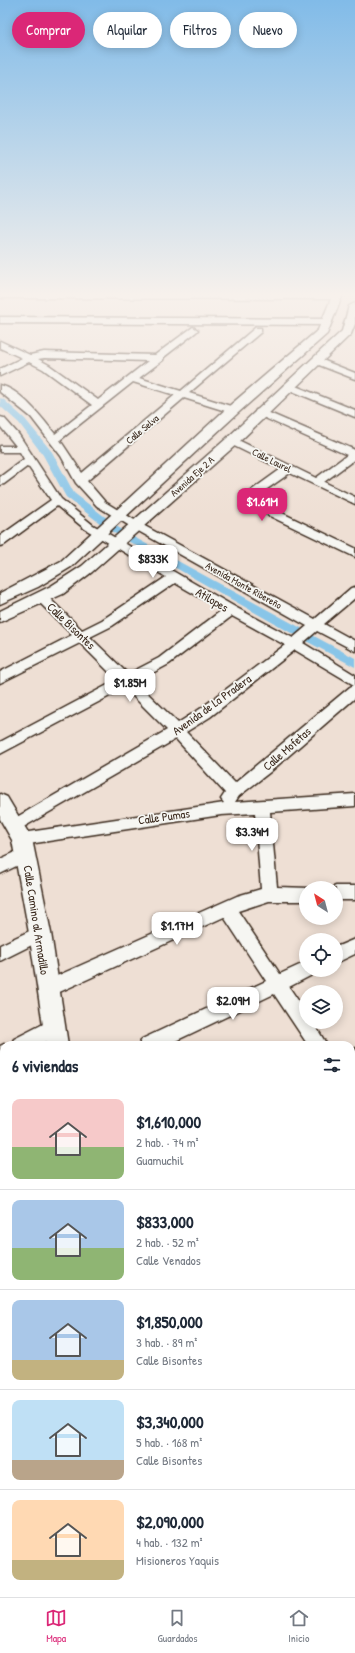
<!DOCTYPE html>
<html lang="es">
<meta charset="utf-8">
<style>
body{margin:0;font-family:"Patrick Hand",sans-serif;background:#f6f6f7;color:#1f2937;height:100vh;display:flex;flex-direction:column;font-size:15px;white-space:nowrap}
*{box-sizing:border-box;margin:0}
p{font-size:13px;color:#747a83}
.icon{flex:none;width:22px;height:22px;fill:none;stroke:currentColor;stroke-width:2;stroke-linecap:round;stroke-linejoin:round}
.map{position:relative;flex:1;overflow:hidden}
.panel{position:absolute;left:0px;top:1041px;width:355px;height:556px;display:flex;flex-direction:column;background:#fff;border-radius:12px 12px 0 0;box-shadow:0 2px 10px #0003}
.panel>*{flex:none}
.guide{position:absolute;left:12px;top:12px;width:331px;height:36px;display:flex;gap:8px}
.needle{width:26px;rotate:324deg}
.controls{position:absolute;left:299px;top:881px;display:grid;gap:8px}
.controls a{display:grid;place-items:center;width:44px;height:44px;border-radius:50%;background:#fff;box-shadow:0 2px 10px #0003;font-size:20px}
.price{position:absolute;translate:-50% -34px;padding:0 9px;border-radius:8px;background:#fff;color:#222;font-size:13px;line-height:26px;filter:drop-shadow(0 1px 2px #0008)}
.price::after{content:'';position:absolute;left:50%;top:24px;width:12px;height:9px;margin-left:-6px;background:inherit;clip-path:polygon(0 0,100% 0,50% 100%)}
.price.current{background:#db2777;color:#fff}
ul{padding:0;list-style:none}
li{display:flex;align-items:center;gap:12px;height:100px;padding:0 12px}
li+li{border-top:1px solid #e0e1e3}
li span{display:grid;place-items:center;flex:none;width:112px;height:80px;border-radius:8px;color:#555}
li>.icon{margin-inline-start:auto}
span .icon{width:48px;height:48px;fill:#fffc;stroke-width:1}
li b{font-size:17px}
h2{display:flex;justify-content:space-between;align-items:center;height:48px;padding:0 12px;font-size:17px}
.pill{padding:0 14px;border-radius:18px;background:#fff;box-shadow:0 2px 10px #0003;font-size:14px;line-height:36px}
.pill.current{background:#db2777;color:#fff}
.menu{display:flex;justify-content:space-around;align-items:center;height:56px;border-top:1px solid #e0e1e3;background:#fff;font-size:11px;color:#747a83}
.menu a{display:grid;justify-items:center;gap:2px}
.menu .current{color:#db2777}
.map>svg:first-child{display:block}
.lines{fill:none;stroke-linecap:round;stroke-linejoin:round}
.canal{fill:#88c5e8;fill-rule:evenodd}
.minor-casing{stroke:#3b2a1e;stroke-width:3}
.tertiary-casing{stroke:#3b2a1e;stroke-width:3}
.minor{fill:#f6f6f2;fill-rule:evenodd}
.tertiary{fill:#f6f6f2;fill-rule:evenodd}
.labels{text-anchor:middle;stroke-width:3.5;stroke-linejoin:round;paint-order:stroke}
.far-street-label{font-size:10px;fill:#3b2a1e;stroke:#f6f6f2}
.street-label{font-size:12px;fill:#3b2a1e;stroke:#f6f6f2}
</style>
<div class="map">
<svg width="355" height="1597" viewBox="0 0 355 1597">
<rect width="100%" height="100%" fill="#eedfd4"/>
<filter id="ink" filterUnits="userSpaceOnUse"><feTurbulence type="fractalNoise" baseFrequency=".025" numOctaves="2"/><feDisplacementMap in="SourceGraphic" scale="8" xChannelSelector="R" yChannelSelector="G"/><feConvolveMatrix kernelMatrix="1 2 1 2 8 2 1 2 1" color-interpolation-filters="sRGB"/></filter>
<g filter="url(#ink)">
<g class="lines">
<g class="canal">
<path d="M0,398l3,1 22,20 27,33 22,41 35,27 1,2 -1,2h-8l-35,-27 -23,-42 -24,-32 -19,-17z"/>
<path d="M113,524l14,9 -1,2c-7,2 -14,-2 -18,-8z"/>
<path d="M130,535l171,93 2,3 -6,4 -4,-1 -167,-94 -1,-2z"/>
<path d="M312,635l43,23v9l-47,-25 -2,-3 2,-3z"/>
</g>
<g class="minor-casing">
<g id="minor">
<path d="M0,294h339l2,2 -4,3 -337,-1z"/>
<path d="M0,317l328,2 4,3 -4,3 -328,-2z"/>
<path d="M193,327l5,3 -2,2 -32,25 -1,3 -24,18 42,13 74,-63h6v4l-72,61 48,15 1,2 -1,2h-8l-45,-14 -97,83 18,21 36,22 174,95 36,-31 4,-1v11l-31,26 31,17v10l-38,-20 -14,12 52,32v23l-85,74 -31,24 -4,6 120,-8v12l-85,6 7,75 32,1h-3v13h-37l-31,10 42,63 26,-12v8h9l-3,5 -23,12 17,25v10h7l14,23h-19l-34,-51 -107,51h-28l3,-6 124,-58 -42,-64 -171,78 -6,2 -6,-2 -3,-6 3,-6 196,-87 24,-7 -6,-76 -34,2 -199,30 -5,-2 -3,-4 3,-4 5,-2 202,-30 -3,-4 4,-6 -49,-54 -156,90 -5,2 -5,-2 -3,-4 3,-4 157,-91 -42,-42 -125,66v-12l117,-62 -37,-37 -80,40v-11l72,-37 -34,-34 -2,-3 2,-3h8l36,35 20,-10 64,-43 -81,-48 -28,-23 -53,39 -4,1v-10l51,-36 -23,-34 -24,18 -4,1v-8l24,-18 -4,-7h-20v-6h16l-16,-20v-9l4,1 15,17 42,64 32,26 142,82 58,31 14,-12 -174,-98 -36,-22 -21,-23 -15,-27 -30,-39 -31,-25v-7c21,5 42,33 55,49l37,-29 -49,-36 -14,-7 -29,14v-7l22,-11 -22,-10v-7l30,14 14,-3 111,3zM44,358l104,3 -50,39 -49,-35 -11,-6zM133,382l42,13 -93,78 -22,-33zM175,583l47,27 -63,48 -31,16 -38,-37 22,-11zM232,616l53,29 -85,64 -22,14 -42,-41 33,-18zM295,650l59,35 -4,2 -115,96 -49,-51 24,-15z"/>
<path d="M317,358l38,15v6l-41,-16v-4z"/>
<path d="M288,383l67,27v7l-70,-29 -2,-2z"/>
<path d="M260,409l95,41v9l-31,23 31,15v7l-65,-31 -33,23 -2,4 100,48v9l-102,-49 -10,-7 6,-9 32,-23 -53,-26 -1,-2 1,-2h8l80,39 31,-23 -91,-41 -1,-2 1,-2z"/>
<path d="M25,848l6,1 2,5 -2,5 -31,15v-15z"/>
<path d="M336,886h19v14h-19v-12h-5z"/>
<path d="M40,926l6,2 2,5 -2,5 -46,23v-16z"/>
<path d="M355,939v15l-19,9v-16z"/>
<path d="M53,1019l6,2 3,6c-8,19 -34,18 -51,18l3,-6z"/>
<path d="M4,1044l2,1h-2v18l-4,2v-19z"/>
<path d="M355,1048v18l-4,2v-18z"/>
<path d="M351,1086l4,1v23l-4,-1z"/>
<path d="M4,1164v20l-4,2v-20z"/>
<path d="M355,1170v20l-4,2v-20z"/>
<path d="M355,1254v21l-4,1v-21z"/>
<path d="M4,1304v23l-4,2v-23z"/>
<path d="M351,1356l4,2v28l-4,-1z"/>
<path d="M4,1471v25l-4,2v-25z"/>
<path d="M146,1593h29l-2,4h-29z"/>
</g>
</g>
<g class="tertiary-casing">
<g id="tertiary">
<path d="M333,294h10l-16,40 -89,79 -167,154 -33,20 -38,17v-11l61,-32 167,-154 90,-77z"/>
<path d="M355,303v21l-4,10 -114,110 -145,128 -29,22 -63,28v-11l51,-25 31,-20 145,-128 115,-107 7,-25z"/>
<path d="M0,794l7,3 25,42 19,94 17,112h-22l-17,-112 -17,-93 -12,-21z"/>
<path d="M310,1593h35l2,4h-35z"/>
</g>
</g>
<use href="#minor" class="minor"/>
<use href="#tertiary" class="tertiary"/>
</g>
</g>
<linearGradient id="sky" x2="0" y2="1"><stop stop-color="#81bbe8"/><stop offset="0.57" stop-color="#f7f1ec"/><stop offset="1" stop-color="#f7f1ec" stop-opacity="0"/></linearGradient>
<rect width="355" height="517" fill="url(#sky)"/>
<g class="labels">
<g class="far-street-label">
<text transform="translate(142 429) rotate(-40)" y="4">Calle Selva</text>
<text transform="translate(272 460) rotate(26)" y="4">Calle Laurel</text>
<text transform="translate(192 476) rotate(-42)" y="4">Avenida Eje 2 A</text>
<text transform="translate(244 585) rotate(29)" y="4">Avenida Monte Ribereño</text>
</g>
<g class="street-label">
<text transform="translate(212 600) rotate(30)" y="4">Atilopes</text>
<text transform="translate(71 626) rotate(44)" y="4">Calle Bisontes</text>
<text transform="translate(212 705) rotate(-36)" y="4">Avenida de La Pradera</text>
<text transform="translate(287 749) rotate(-41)" y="4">Calle Mofetas</text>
<text transform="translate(164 817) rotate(-8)" y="4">Calle Pumas</text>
<text transform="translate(36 920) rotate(81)" y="4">Calle Camino al Armadillo</text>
</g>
</g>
</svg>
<div class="controls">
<a><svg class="needle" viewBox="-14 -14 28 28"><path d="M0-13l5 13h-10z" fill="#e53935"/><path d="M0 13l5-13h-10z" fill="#747a83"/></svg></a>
<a><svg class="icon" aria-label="locate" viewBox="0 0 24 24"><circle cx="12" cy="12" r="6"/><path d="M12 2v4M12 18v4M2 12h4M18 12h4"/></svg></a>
<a><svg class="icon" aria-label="layers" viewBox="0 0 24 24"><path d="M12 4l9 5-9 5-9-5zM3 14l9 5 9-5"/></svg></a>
</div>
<b class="price current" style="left:262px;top:522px">$1.61M</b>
<b class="price" style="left:153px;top:579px">$833K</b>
<b class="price" style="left:130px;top:703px">$1.85M</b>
<b class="price" style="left:252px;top:852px">$3.34M</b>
<b class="price" style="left:177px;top:946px">$1.17M</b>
<b class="price" style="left:233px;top:1021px">$2.09M</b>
<div class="guide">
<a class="pill current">Comprar</a>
<a class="pill">Alquilar</a>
<a class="pill">Filtros</a>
<a class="pill">Nuevo</a>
</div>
<section class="panel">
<h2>6 viviendas<svg class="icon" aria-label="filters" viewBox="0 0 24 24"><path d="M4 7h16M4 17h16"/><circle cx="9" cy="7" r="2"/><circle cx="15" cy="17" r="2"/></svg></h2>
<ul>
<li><span style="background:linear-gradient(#f6c9c9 60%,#8fb573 0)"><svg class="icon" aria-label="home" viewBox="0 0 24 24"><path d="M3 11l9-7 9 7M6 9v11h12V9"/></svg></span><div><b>$1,610,000</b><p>2 hab. · 74 m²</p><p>Guamuchil</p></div></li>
<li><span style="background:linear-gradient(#a9c7e8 60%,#8fb573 0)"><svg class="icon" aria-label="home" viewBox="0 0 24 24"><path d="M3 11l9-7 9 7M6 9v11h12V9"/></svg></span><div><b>$833,000</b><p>2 hab. · 52 m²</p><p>Calle Venados</p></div></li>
<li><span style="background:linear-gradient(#a9c7e8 75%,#c2b280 0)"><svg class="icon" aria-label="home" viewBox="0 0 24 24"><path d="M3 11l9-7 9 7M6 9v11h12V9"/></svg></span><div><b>$1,850,000</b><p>3 hab. · 89 m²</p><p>Calle Bisontes</p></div></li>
<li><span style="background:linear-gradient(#bfe0f5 75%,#b9a48a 0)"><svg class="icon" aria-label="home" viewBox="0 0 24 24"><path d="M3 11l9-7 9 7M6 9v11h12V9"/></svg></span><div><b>$3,340,000</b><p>5 hab. · 168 m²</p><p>Calle Bisontes</p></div></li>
<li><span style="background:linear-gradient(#ffd9b3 75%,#c2b280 0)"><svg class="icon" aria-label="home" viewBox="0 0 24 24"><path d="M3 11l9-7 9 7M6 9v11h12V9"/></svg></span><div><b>$2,090,000</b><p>4 hab. · 132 m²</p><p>Misioneros Yaquis</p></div></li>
</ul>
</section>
</div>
<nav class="menu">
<a class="current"><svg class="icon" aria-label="map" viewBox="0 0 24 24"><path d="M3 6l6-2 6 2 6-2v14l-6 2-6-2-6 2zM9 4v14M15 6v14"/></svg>Mapa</a>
<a><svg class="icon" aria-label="saved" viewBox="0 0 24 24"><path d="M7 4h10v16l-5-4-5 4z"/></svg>Guardados</a>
<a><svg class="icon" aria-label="home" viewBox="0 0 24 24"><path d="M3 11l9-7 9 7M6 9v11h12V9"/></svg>Inicio</a>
</nav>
